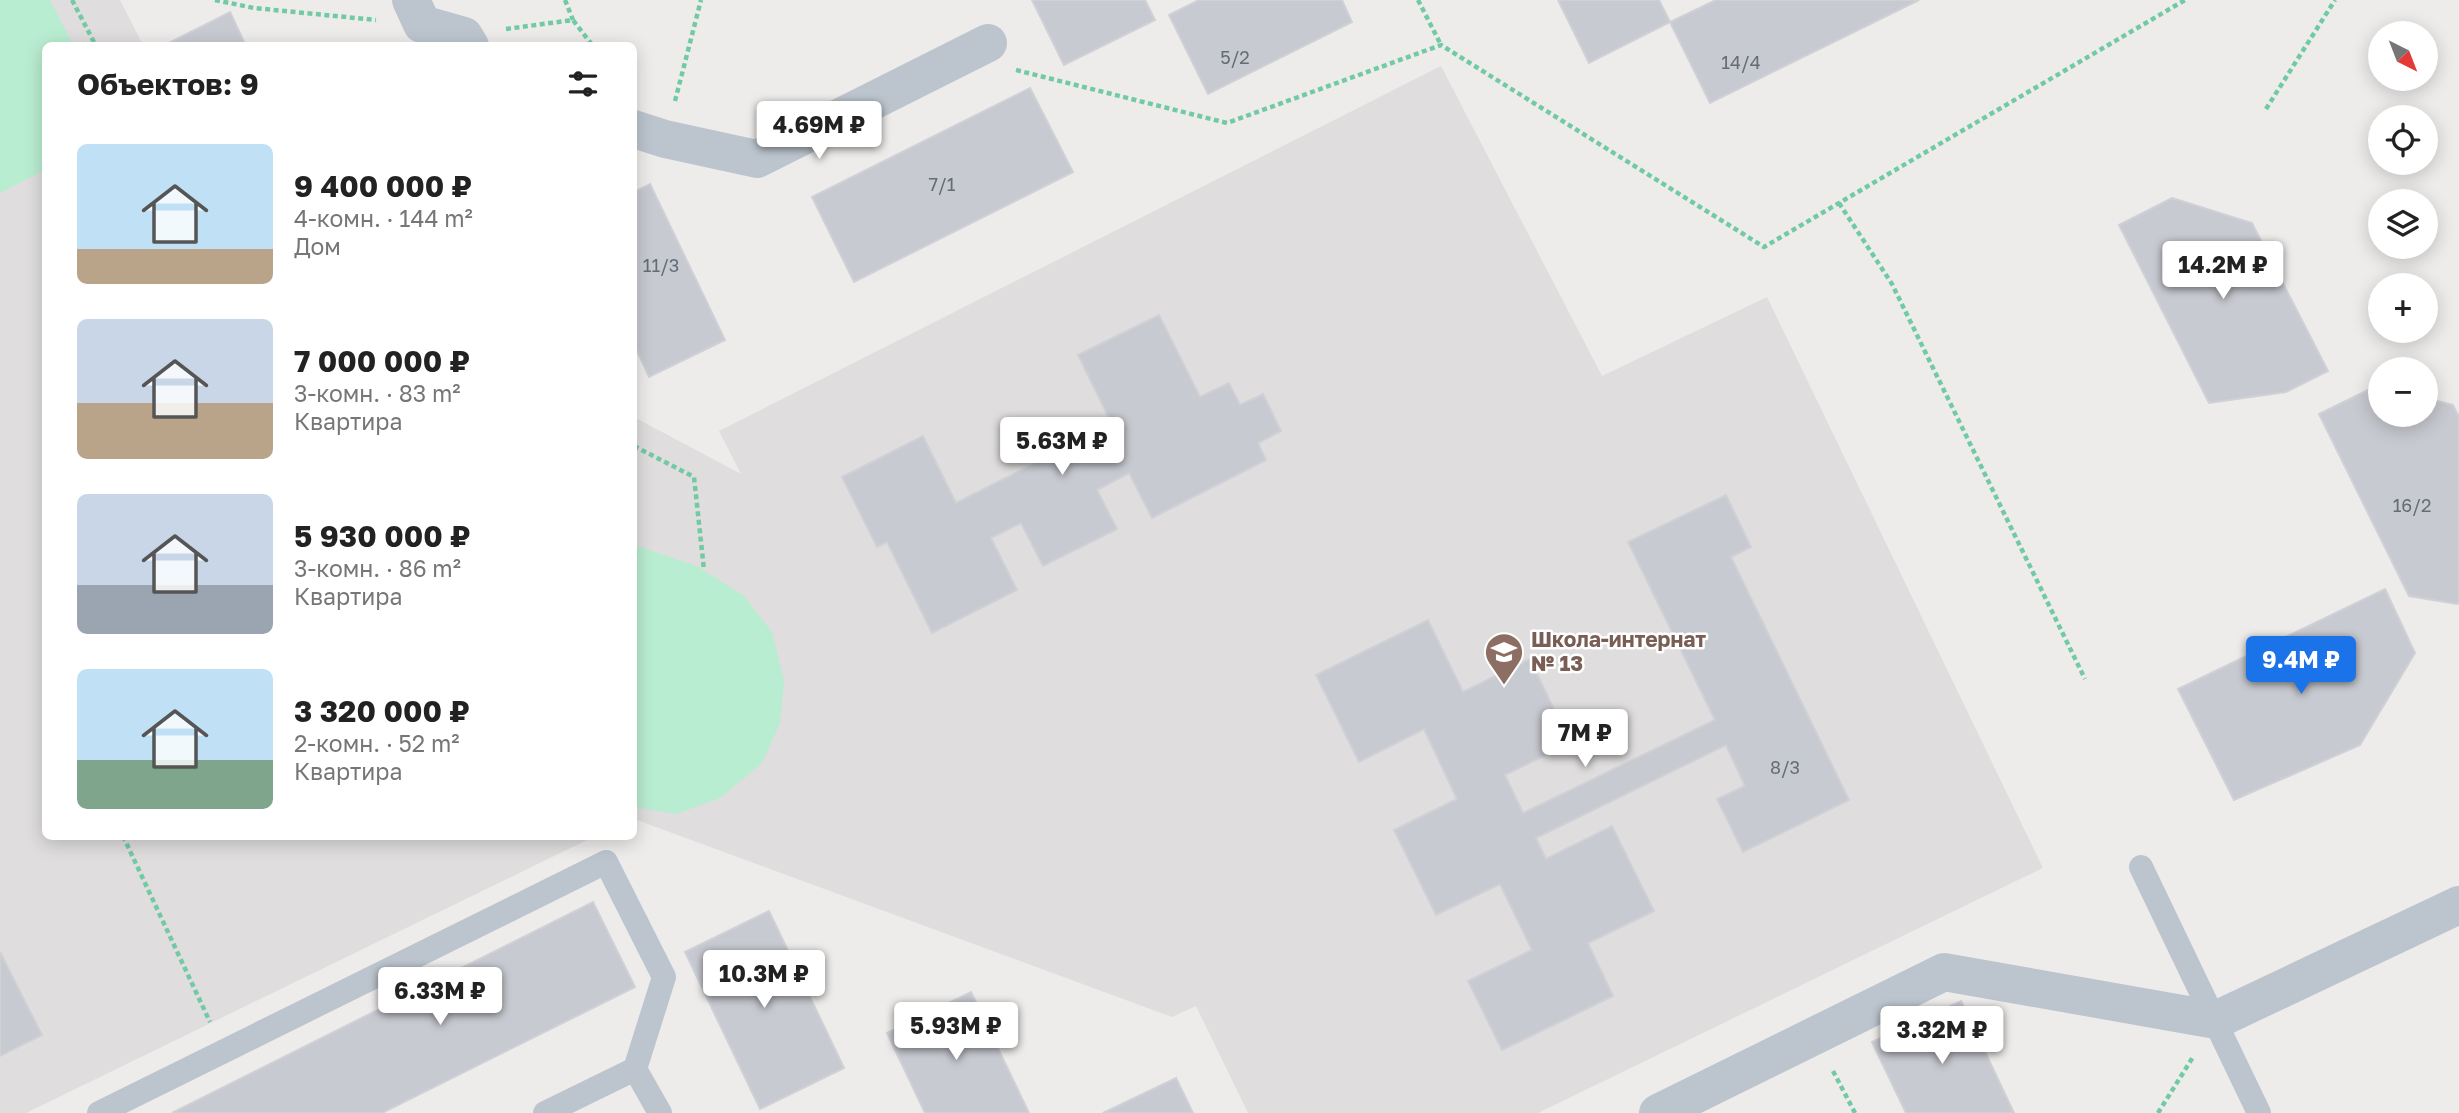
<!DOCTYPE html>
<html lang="ru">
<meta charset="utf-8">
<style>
body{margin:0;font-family:"Golos Text",sans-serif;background:#f2f2f2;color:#222;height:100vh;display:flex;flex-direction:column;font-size:26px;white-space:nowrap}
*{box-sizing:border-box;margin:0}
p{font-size:23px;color:#767676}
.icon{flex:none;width:38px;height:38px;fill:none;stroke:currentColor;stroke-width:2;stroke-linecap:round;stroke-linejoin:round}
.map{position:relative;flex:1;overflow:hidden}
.panel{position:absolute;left:42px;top:42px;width:595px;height:798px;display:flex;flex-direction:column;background:#fff;border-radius:10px;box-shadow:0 4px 18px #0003}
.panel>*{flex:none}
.needle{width:46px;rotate:138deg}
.fabs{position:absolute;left:2368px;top:21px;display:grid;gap:14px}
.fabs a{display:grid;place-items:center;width:70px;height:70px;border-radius:50%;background:#fff;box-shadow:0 4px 18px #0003;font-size:35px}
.price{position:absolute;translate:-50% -60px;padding:0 16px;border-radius:7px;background:#fff;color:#222;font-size:23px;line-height:46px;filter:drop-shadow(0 2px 4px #0008)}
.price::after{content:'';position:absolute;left:50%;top:42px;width:21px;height:16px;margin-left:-10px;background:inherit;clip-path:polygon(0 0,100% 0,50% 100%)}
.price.active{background:#1a73e8;color:#fff}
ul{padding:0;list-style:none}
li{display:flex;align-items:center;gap:21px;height:175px;padding:0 35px}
li span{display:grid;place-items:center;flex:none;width:196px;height:140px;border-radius:10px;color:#555}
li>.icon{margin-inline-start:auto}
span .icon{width:84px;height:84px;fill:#fffc;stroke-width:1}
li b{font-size:30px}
h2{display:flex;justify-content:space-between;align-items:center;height:84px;padding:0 35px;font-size:30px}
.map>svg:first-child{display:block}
.education{fill:#dfdddd}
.green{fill:#b9edd1}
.building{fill:#c8cad1;stroke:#cfd1d7;stroke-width:2}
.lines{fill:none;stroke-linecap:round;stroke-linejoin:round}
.path{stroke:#72caa5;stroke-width:4.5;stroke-dasharray:5 3.5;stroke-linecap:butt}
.service{stroke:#bcc5ce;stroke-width:24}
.minor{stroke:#bcc5ce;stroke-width:38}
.labels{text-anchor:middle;stroke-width:5;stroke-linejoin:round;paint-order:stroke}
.number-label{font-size:18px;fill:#656c76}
.education-label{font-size:21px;font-weight:bold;fill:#785e54;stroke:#fff;text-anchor:start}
</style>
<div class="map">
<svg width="2459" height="1113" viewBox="0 0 2459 1113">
<rect width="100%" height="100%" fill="#eeeceb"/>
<g class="education">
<path d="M0,0h120l23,45 -97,1v790l547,1 -567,276h-26z"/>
<path d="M1441,66l161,310 165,-79 276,571 -505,245h-290l-52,-107 -24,11 -538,-198v-402l107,57 -22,-43z"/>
</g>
<g class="green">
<path d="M0,0h50l23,45 -27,1 -1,124 -45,23z"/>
<path d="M634,545l63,21 47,30 28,36 12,48 -4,43 -18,40 -42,35 -44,16 -42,-7z"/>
</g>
<g class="building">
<path d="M1032,0h113l10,20 -91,45z"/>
<path d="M1199,0h143l10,22 -144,72 -39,-79z"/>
<path d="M1558,0h101l11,22 -81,41z"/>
<path d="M1716,0h203l-209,103 -40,-81z"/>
<path d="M230,12l16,34h-83z"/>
<path d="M1030,88l43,84 -219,110 -42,-85z"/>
<path d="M650,184l75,156 -76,37 -15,-33v-152z"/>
<path d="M2172,198l80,25 76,148 -42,21 -77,11 -90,-178z"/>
<path d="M1159,315l41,82 29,-14 11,22 23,-11 18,37 -23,12 8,17 -114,58 -23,-45 -32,17 20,39 -74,37 -22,-43 -30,15 26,52 -85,43 -45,-91 -10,5 -35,-70 81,-41 33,67 156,-79 -34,-69z"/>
<path d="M2376,386l4,1v28h46v-17l27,7 6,12v186l-2,1 -48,-8 -90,-182z"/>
<path d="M1726,495l25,52 -20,10 118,243 -106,52 -26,-53 28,-13 -19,-41 -190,93 10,21 66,-33 42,85 -66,32 25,53 -111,54 -34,-69 64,-31 -32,-66 -64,31 -42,-85 63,-31 -33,-70 -65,33 -43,-87 112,-55 35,72 67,-33 40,84 -65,32 18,38 192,-93 -87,-178z"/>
<path d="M2385,589l30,64 -55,92 -126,55 -56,-111z"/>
<path d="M593,902l42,85 -253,126h-210z"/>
<path d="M769,911l75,157 -84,41 -75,-157z"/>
<path d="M0,952l42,83 -42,21z"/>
<path d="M971,992l58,121h-104l-38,-80z"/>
<path d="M1961,1001l53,112h-108l-34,-71z"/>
<path d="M1176,1078l17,35h-90z"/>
</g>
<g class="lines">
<g class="path">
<path d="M72,0l24,46"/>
<path d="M215,0l39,8 122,12"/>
<path d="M565,0l8,20"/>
<path d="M1418,0l23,45"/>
<path d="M506,29l67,-9 20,26"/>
<path d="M1016,70l211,53 214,-78 323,202 421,-247"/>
<path d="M675,101l26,-101"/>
<path d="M2266,109l69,-109"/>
<path d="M1839,203l53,81 193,395"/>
<path d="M634,446l60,31 10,93"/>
<path d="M123,836l87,186"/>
<path d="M1833,1071l22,42"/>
<path d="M2158,1113l35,-56"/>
</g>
<g class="service">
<path d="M2141,867l118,246"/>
<path d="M99,1113l507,-251 58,115 -29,92 25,44"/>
<path d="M545,1113l90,-44"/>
</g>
<g class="minor">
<path d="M411,0l11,24 42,12 6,10"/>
<path d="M634,129l31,10 92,20 231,-116"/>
<path d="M1658,1113l286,-141 272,48 243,-115"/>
</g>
</g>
<defs>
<g id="school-pin" transform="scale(2.0125)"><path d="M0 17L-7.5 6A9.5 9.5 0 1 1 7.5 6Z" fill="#8d6e63" stroke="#fff"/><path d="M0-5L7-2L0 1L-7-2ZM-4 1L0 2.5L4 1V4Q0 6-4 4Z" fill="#fff"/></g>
</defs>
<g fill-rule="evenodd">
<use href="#school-pin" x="1504" y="652"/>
</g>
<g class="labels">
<g class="number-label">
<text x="1235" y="64">5/2</text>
<text x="1741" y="69">14/4</text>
<text x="942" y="191">7/1</text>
<text x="661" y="272">11/3</text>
<text x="2412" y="512">16/2</text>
<text x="1785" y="774">8/3</text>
</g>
<g class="education-label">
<text x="1531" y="647">Школа-интернат<tspan x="1531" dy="24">№ 13</tspan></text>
</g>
</g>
</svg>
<div class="fabs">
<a><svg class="needle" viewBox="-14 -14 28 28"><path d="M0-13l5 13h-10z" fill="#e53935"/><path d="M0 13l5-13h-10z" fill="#767676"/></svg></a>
<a><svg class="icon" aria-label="locate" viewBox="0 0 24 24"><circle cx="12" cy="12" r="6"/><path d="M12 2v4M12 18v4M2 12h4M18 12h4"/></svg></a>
<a><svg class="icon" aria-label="layers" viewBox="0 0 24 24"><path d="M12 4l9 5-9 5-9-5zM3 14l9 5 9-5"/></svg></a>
<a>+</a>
<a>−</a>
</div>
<b class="price" style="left:819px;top:161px">4.69M ₽</b>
<b class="price" style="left:2223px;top:301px">14.2M ₽</b>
<b class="price" style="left:1062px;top:477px">5.63M ₽</b>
<b class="price active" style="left:2301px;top:696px">9.4M ₽</b>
<b class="price" style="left:1585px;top:769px">7M ₽</b>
<b class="price" style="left:764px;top:1010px">10.3M ₽</b>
<b class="price" style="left:440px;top:1027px">6.33M ₽</b>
<b class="price" style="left:956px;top:1062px">5.93M ₽</b>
<b class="price" style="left:1942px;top:1066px">3.32M ₽</b>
<section class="panel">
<h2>Объектов: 9<svg class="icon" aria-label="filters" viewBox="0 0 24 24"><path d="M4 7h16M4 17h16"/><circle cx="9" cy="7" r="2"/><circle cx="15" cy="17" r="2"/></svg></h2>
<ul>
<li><span style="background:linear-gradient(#bfe0f5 75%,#b9a48a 0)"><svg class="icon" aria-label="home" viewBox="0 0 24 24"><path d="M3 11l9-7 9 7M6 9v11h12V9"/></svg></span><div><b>9 400 000 ₽</b><p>4-комн. · 144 m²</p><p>Дом</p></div></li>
<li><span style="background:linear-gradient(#c9d6e8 60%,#b9a48a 0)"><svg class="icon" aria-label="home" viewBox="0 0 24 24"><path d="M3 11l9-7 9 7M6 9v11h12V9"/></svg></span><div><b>7 000 000 ₽</b><p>3-комн. · 83 m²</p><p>Квартира</p></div></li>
<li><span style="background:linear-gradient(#c9d6e8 65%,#9aa5b1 0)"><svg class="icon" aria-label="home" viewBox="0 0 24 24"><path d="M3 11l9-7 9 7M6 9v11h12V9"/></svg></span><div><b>5 930 000 ₽</b><p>3-комн. · 86 m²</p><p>Квартира</p></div></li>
<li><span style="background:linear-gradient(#bfe0f5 65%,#7fa58c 0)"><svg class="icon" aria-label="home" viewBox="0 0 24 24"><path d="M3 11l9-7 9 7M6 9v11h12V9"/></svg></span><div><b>3 320 000 ₽</b><p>2-комн. · 52 m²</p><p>Квартира</p></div></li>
</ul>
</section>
</div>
